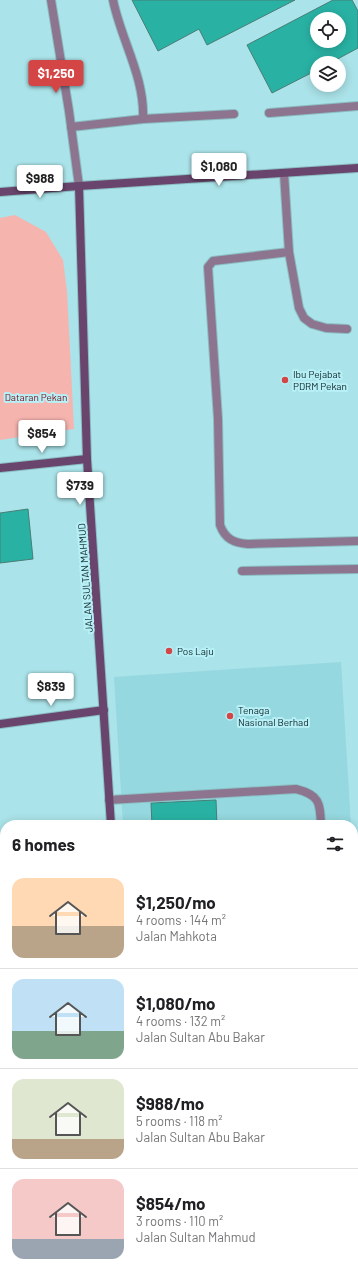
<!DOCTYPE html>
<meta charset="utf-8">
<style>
body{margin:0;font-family:Barlow,sans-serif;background:#f2f2f2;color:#202124;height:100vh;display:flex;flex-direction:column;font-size:15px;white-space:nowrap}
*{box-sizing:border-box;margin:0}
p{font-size:13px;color:#757577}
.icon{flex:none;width:22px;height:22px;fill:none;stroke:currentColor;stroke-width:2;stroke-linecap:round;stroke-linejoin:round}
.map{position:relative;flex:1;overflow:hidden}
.panel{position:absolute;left:0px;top:820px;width:358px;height:456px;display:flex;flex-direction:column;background:#fff;border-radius:16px 16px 0 0;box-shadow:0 2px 10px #0003}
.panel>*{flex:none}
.tools{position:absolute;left:310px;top:12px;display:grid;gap:8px}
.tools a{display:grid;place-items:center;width:36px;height:36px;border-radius:50%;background:#fff;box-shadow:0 2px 10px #0003;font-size:20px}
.price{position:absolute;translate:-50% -34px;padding:0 9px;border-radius:4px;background:#fff;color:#222;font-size:13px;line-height:26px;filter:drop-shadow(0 1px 2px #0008)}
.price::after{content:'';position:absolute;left:50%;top:24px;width:12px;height:9px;margin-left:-6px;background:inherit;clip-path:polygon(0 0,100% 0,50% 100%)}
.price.active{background:#d44546;color:#fff}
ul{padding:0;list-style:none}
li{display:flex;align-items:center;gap:12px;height:100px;padding:0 12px}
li+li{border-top:1px solid #e0e0e0}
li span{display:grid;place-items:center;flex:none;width:112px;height:80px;border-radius:12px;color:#555}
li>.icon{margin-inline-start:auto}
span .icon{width:48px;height:48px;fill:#fffc;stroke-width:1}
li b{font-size:17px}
h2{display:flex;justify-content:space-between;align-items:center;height:48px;padding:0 12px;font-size:17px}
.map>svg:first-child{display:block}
.built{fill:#95d8df}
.green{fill:#f6b4af}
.water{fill:#52d4e1}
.building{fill:#29b2a4;stroke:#487e76;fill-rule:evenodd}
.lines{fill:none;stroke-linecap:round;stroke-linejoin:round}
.lane-casing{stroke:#8bbdc2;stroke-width:10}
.street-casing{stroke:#8bbdc2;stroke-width:10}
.secondary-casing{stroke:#8bbdc2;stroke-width:10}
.highway-casing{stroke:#8bbdc2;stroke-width:14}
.lane{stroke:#8d748f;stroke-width:8}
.street{stroke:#8d748f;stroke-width:8}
.secondary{stroke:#69446c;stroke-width:8}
.highway{stroke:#37003d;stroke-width:12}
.poi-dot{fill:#d44546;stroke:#b7f0f6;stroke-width:1.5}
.labels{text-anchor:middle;stroke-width:4;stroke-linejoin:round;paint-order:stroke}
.poi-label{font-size:10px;fill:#0d2427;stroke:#b7f0f6;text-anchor:start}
.park-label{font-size:10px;fill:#7d0d17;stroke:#b7f0f6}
.street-label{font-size:10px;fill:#0d2427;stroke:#b7f0f6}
</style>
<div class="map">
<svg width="358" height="1276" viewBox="0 0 358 1276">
<rect width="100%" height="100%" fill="#aae3e9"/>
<g class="built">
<path d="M341,662l10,163h-228l-9,-148z"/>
<path d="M353,850l5,82v3h-5z"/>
</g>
<g class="green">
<path d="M15,215l31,17 17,28 4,31 7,138 -74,11v-222z"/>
<path d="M353,1067h5v209h-55l-1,-5h51z"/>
</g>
<g class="water">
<rect x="353" y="1016" width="5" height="51"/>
<path d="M5,1026v76l-5,1v-76z"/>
</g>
<g class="building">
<path d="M132,0h163l-88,45 -8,-16 -41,22z"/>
<path d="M333,0h19l6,11v37l-28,15h-13v7l-45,23 -25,-48zM317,19h22v22h-22z"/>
<path d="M28,509l5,50 -33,4v-50z"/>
<path d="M216,800l1,25h-65l-1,-22z"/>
<path d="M5,848v103l-5,1v-103z"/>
</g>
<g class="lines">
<g class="lane-casing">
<g id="lane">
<path d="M113,0c8,40 32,77 30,119"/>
<path d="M269,113l89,-7"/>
<path d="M71,127l72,-8 91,-5"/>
<path d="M284,173l5,79 10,56 5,10 8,6 14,4 21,1"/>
<path d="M289,252l-76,9 -5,6 10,152 2,106c5,14 14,18 28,19l110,-3"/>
<path d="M242,571l116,-2"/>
<path d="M109,800l187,-11c24,6 24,14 25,36"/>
<path d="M0,843l5,-1"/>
</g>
</g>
<g class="street-casing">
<path id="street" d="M51,0l18,111 10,75"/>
</g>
<g class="secondary-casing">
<g id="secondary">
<path d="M79,186l8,273 24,366"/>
<path d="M0,192l79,-6 279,-18"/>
<path d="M0,468l87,-9"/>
<path d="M0,724l104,-14"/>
</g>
</g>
<g class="highway-casing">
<g id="highway">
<path d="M353,957h5"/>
<path d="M0,981h5"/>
</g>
</g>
<use href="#lane" class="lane"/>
<use href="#street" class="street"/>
<use href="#secondary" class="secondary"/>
<use href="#highway" class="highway"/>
</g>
<g class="poi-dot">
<circle cx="285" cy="380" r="4"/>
<circle cx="169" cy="651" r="4"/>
<circle cx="230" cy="716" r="4"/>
</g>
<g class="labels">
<g class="poi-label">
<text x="293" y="378">Ibu Pejabat<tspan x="293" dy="12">PDRM Pekan</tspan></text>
<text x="177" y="655">Pos Laju</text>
<text x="238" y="714">Tenaga<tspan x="238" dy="12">Nasional Berhad</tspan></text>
</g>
<g class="park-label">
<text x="36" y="401">Dataran Pekan</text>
</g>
<g class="street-label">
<text transform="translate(85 578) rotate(-94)" y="4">JALAN SULTAN MAHMUD</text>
</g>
</g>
</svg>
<div class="tools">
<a><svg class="icon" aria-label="locate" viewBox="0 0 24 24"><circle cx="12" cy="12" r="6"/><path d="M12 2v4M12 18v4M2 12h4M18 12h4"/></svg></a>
<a><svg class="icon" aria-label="layers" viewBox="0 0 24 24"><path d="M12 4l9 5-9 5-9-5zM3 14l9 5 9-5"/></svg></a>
</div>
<b class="price active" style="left:56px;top:94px">$1,250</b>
<b class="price" style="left:219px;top:187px">$1,080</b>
<b class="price" style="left:40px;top:199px">$988</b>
<b class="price" style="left:42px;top:454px">$854</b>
<b class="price" style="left:80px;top:506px">$739</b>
<b class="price" style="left:51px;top:707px">$839</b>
<section class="panel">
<h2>6 homes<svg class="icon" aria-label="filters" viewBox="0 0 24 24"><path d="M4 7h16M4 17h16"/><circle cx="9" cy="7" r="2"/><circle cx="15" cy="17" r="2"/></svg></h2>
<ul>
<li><span style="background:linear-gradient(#ffd9b3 60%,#b9a48a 0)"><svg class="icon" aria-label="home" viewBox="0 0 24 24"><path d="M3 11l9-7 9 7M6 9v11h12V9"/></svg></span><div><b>$1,250/mo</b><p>4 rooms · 144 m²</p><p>Jalan Mahkota</p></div></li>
<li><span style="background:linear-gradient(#bfe0f5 65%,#7fa58c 0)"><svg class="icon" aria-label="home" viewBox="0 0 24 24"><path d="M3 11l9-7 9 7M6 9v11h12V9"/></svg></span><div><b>$1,080/mo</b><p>4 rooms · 132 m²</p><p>Jalan Sultan Abu Bakar</p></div></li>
<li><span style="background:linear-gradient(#dfe7d0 75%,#b9a48a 0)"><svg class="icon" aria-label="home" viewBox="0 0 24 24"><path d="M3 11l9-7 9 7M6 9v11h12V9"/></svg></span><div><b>$988/mo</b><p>5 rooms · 118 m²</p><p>Jalan Sultan Abu Bakar</p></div></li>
<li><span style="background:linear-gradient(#f6c9c9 75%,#9aa5b1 0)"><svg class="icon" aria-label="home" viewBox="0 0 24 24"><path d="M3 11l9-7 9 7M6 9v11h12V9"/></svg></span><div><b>$854/mo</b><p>3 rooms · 110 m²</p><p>Jalan Sultan Mahmud</p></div></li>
</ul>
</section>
</div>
